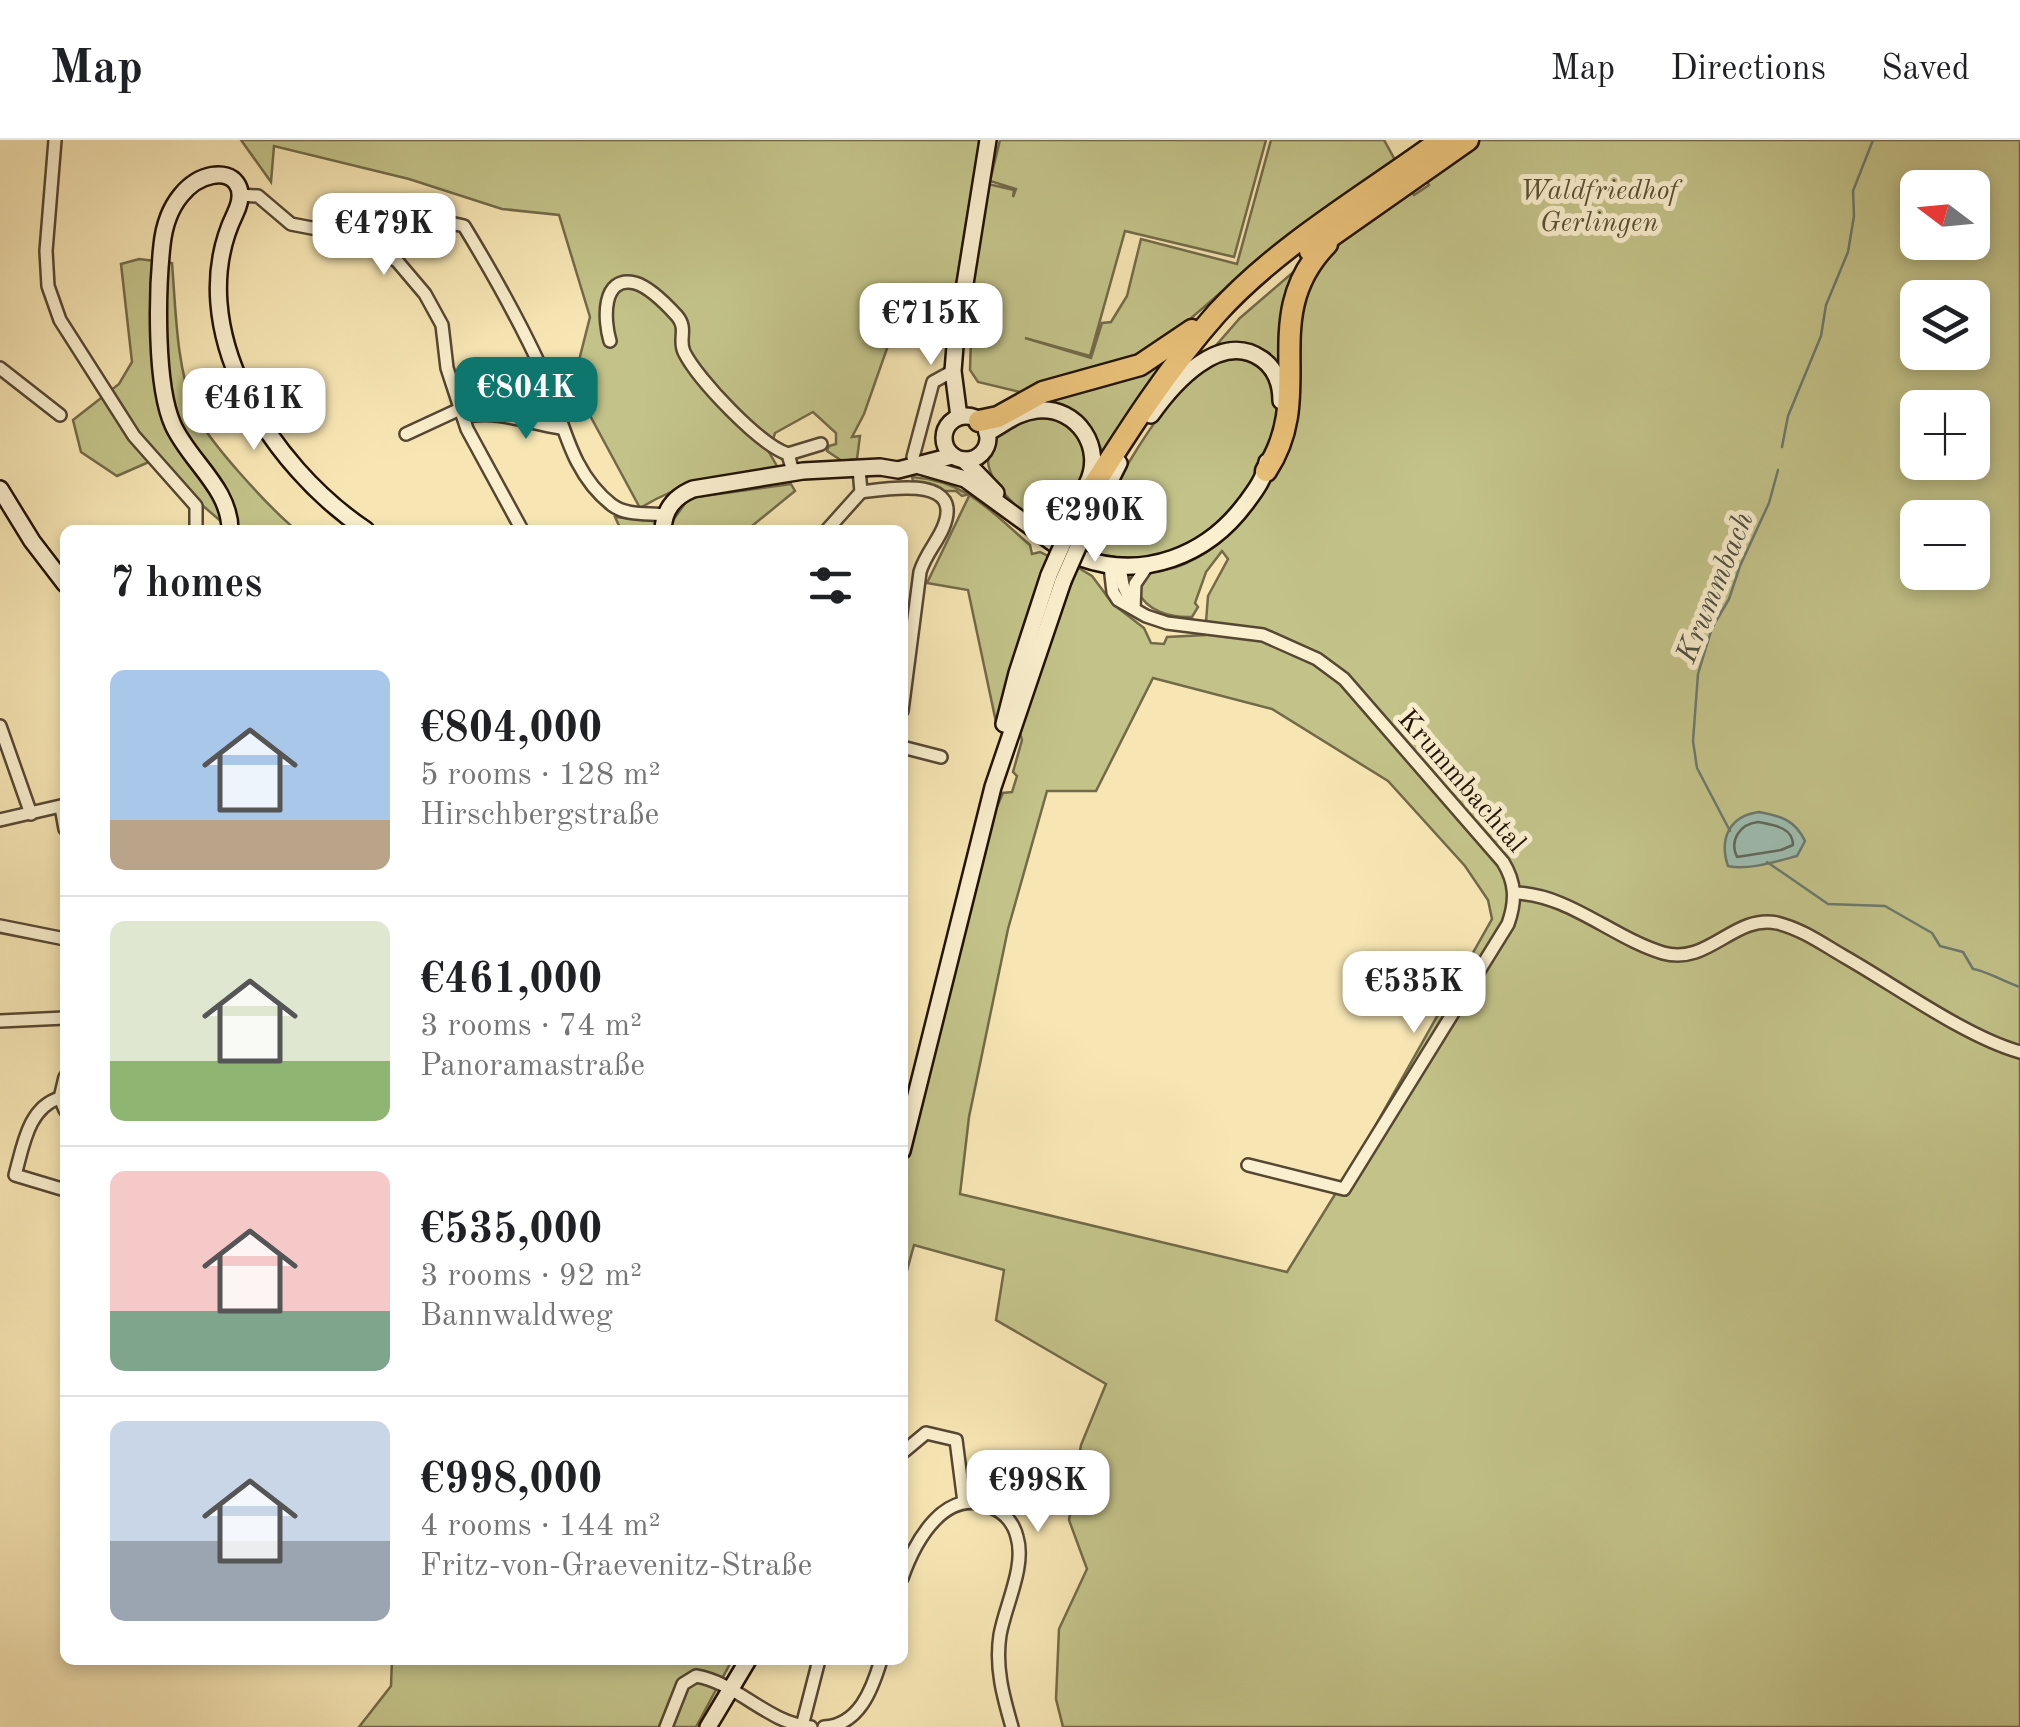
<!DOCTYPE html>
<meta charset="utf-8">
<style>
body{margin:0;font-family:"Old Standard TT",serif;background:#f6f6f6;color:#202124;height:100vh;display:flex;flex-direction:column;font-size:38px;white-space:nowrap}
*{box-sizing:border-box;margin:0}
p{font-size:32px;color:#757577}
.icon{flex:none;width:55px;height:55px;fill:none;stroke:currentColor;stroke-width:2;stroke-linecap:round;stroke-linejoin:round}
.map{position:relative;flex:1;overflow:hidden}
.panel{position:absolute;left:60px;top:385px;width:848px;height:1140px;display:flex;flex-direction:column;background:#fff;border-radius:15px;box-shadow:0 5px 15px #0003}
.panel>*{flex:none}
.needle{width:65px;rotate:286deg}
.tools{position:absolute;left:1900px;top:30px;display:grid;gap:20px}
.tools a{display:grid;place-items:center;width:90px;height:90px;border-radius:15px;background:#fff;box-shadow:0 5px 15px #0003;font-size:50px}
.price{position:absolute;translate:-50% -85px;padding:0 22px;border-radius:20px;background:#fff;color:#222;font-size:32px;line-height:65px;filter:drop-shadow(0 2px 5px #0008)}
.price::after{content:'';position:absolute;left:50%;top:60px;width:30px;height:22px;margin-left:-15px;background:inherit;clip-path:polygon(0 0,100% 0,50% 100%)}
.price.on{background:#0f766e;color:#fff}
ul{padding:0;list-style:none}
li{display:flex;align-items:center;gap:30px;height:250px;padding:0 50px}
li+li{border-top:2px solid #e0e0e0}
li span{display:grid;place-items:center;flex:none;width:280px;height:200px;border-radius:15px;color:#555}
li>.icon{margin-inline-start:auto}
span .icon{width:120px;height:120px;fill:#fffc;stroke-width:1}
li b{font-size:42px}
h2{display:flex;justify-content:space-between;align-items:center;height:120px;padding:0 50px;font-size:42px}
header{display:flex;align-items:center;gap:60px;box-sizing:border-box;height:140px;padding:0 50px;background:#fff;border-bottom:2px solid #e0e0e0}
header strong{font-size:48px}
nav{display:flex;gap:55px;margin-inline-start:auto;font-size:35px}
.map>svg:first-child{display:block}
.green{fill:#c3c389;stroke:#726a48;stroke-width:2.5;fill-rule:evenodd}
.water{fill:#9ebeb2;stroke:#6c796d;stroke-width:2.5}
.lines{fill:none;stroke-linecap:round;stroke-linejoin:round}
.shore{stroke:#60685c;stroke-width:2.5}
.stream{stroke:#6c796d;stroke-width:2.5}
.street-casing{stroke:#564732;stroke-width:16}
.secondary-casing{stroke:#211206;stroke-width:20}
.highway-casing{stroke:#211206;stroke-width:25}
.street{stroke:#faefce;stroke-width:11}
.secondary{stroke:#faefce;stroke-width:15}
.highway{stroke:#ecc37a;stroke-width:20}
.secondary-bridge-casing{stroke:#211206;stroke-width:20;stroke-linecap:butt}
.secondary-bridge{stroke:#faefce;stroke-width:15}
.labels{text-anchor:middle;stroke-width:10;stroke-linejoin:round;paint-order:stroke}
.park-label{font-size:28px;font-style:italic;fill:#5a5034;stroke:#faefce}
.street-label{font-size:28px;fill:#211206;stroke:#faefce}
.water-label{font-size:30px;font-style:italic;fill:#4d4e42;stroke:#faefce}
</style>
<header>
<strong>Map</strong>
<nav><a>Map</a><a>Directions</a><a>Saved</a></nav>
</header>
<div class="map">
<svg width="2020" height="1587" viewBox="0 0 2020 1587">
<rect width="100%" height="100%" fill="#f7e6b4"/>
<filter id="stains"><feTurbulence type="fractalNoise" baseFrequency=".002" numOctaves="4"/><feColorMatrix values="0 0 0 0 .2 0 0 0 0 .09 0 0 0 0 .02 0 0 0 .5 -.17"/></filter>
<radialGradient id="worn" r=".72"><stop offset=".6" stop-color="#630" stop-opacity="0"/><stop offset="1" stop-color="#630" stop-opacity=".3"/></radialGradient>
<g class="green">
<path d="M241,0h739l-25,151 -8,19 -3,30 -17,-19 -18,-7 4,-15 -8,-2 -41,117 -12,23 8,-1 -3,23 -15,2 -15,-10 2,-5 7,-2v-11l-23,-21 -38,21 -6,19 9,16c-51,6 -94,13 -138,40l-67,-124 17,-67 -31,-102 -57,-6 -93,-30 -135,-33 -3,36z"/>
<path d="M1000,0h266l-32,117 -109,-26 -35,125 -65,-18 66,20 11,-35 9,-1 16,-26 14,-57 96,25 34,-124h113l11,20 -162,122 -51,44 -62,39 -96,28 -46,-11 -8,-12 3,-95 15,-91 26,6 -1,7 3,-8 -26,-8z"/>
<path d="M1478,0h542v1587h-957l-7,-28 3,-70 28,-60 -18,-49 12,-75 25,-61 -110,-64 8,-50 -90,-25 -11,40v-113l90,-356 10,-23 9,-1 5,-16 -4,-4 9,-32 -2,-7 2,-15 55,-151 15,9 21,28 31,24 7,15 13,1 3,-7 38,-2 3,-39 20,-37 -6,-8 -16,21 -11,31 3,4 -6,10c-21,1 -46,-6 -54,-26l9,-17c12,-4 24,-4 37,-10 46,-20 76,-58 96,-103l19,-166 34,-48 78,-56 3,4 15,-10 -3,-5zM1918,48h54v54h-54zM1918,158h54v54h-54zM1918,268h54v54h-54zM1918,378h54v54h-54zM1153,538l119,31 116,72 77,85 23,34 4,19 -140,248 -65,105 -327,-78 9,-77 39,-188 39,-138h49z"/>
<path d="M139,119l33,4c4,48 4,101 22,147 12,30 76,98 102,120h-65l-80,-69 -34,15 -36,-24 -8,-32 46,-36 13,-22 -11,-98z"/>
<path d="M1298,128l-13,112 -9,-14 -64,-16 28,-32z"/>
<path d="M1248,217c6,4 15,8 19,13 41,50 -34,151 -79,174 -33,17 -69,17 -104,7 23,-54 80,-164 134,-191 8,-5 21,-3 30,-3z"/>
<path d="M1164,220l3,2 -67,96 2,-7 -9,-20 -24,-21 -78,14 48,-23 83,-21z"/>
<path d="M1041,276c80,14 34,79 15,122 -21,-14 -67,-50 -68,-77 0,-8 4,-16 6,-24l34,-20z"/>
<path d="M912,337c55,4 78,34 118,68l2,9 8,-2 8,4 -52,166 -28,-132 -41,-7 43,-89 -8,2 -6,-5h-15l-10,-7 -18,-3z"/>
<path d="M791,344l4,7 -48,39h-126l-6,-13 56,6 18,-25z"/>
<path d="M392,1520h340l-36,67h-337l32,-41z"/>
</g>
<path class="water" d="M1759,672c22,4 36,8 46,29l-8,15c-19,5 -50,15 -69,10 -9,-27 1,-50 31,-54z"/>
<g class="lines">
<path class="shore" d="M1758,682c15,3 35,5 35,23l-12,5 -44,7c-8,-17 3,-33 21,-35z"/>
<g class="stream">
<path d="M1782,307l6,-31 33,-80 5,-31 22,-53 6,-36 -1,-25 20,-51"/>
<path d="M1730,691l-33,-63 -4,-27 5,-67 14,-46 17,-29 11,-33 29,-63 9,-33"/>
<path d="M1767,722l61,42 57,2 47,27 8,13 23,6 10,17c8,0 35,14 47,18"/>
</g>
<g class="street-casing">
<g id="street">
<path d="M55,0l-9,111 2,35 12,34 74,116 62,70v24"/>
<path d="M239,55l19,1 33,28 52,10 32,14 22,13 28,33 17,31 5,43 20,61 55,101"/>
<path d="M455,84l9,2c28,46 55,94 78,144 21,46 26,101 70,135 15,11 35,8 53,10"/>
<path d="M610,201c-6,-20 -9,-66 25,-58 15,4 32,22 42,33 11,13 1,23 7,36 14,28 76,93 104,102"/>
<path d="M0,228l60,47"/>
<path d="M463,277c34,-8 64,6 98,11"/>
<path d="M406,294l54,-25"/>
<path d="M913,317l20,-75 20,-11"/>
<path d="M793,332l-5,-18 33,-10"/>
<path d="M861,352c25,-3 105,-18 82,36 -7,16 -18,27 -23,44l-18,139"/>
<path d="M827,390l34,-38 -2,-23"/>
<path d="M1110,426l3,26 5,8 28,16 21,7 96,12 54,24 27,20 159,183c13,21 13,39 5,62l-164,265 -96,-24"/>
<path d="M1120,427l3,18 9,19"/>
<path d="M1134,468l1,-24 13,-19"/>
<path d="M0,586l31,88"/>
<path d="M902,607l39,10"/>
<path d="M61,667l4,22"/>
<path d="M0,680l65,-15"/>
<path d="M1515,753c53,1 98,45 148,60 45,13 71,-39 114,-30 25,6 47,22 68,34 51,29 121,80 175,95"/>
<path d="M0,786l65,13"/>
<path d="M0,881l65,-3"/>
<path d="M65,937l-5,21 5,12"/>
<path d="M60,958c-32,9 -37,49 -45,77l50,15"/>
<path d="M902,1313l24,-20 30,7 8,62"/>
<path d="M902,1438c13,-37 44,-94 91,-70 12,5 21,16 24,29 9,29 -12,69 -17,98 -5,32 3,61 12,92"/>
<path d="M802,1586l17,-66"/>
<path d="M666,1587l17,-43 13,-8c42,7 71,47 115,51"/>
<path d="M824,1587c35,-2 48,-37 57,-67"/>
</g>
</g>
<g class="secondary-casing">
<g id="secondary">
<path d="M1151,275c21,-30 69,-86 111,-56 14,10 19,25 19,42"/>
<circle cx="966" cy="298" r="22"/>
<path d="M959,277l-6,-46 2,-25 33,-206"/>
<path d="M987,293c17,-9 30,-21 50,-23 41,-4 68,39 50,74"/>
<path d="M964,320l32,33"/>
<path d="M920,326l45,13 88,64"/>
<path d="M0,349l32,52 33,43"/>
<path d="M230,390c0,-42 -41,-69 -57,-105 -18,-40 -16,-134 -11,-180 9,-88 100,-87 73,-31 -55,114 36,253 131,316"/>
<path d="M663,390c1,-21 11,-33 30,-41l110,-18 77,-4 18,3 54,-14"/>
<path d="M1085,391l34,-68"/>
<path d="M1081,418c62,22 126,-2 165,-55 9,-12 19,-25 21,-41"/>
<path d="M1004,584l13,-51 32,-98"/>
<path d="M902,1011l91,-364 70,-206"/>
<path d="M708,1587l40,-67"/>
</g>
</g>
<g class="highway-casing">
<g id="highway">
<path d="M1310,111l158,-111"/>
<path d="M979,281l19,-4 45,-25 97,-27 52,-35"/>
<path d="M1266,331c52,-78 -10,-154 61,-227"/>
<path d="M1076,373c44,-69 86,-138 141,-200 63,-69 149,-118 224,-173"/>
</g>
</g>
<use href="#street" class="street"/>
<use href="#secondary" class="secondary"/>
<use href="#highway" class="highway"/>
<g class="secondary-bridge-casing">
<g id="secondary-bridge">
<path d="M1049,435l22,-50"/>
<path d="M1063,441l22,-50"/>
</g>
</g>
<use href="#secondary-bridge" class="secondary-bridge"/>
</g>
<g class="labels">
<g class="park-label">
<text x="1599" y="59">Waldfriedhof<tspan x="1599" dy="32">Gerlingen</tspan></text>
</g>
<g class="street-label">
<text transform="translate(1463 640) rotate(49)" y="10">Krummbachtal</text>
</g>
<g class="water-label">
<text transform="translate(1714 447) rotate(-68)" y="10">Krummbach</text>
</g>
</g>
<rect width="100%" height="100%" filter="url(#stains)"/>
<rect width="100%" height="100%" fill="url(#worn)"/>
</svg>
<div class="tools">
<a><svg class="needle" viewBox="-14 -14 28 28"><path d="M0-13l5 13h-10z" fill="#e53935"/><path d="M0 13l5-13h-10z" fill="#757577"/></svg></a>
<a><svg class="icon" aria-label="layers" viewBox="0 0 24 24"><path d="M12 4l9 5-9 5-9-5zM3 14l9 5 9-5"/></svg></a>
<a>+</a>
<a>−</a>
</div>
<b class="price" style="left:384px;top:138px">€479K</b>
<b class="price" style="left:931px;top:228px">€715K</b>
<b class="price on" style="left:526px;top:302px">€804K</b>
<b class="price" style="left:254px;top:313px">€461K</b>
<b class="price" style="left:1095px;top:425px">€290K</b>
<b class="price" style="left:1414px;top:896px">€535K</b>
<b class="price" style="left:1038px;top:1395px">€998K</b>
<section class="panel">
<h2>7 homes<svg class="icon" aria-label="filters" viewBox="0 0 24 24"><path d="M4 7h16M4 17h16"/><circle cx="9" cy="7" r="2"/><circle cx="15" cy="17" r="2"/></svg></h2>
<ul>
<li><span style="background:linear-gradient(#a9c7e8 75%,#b9a48a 0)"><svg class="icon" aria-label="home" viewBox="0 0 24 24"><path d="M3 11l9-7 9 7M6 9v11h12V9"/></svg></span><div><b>€804,000</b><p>5 rooms · 128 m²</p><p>Hirschbergstraße</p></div></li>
<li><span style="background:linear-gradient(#dfe7d0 70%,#8fb573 0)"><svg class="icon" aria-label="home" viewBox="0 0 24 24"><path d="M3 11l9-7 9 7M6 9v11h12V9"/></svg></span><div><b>€461,000</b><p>3 rooms · 74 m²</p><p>Panoramastraße</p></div></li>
<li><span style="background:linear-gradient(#f6c9c9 70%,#7fa58c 0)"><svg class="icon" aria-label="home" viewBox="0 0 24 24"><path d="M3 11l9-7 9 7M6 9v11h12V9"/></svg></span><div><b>€535,000</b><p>3 rooms · 92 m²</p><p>Bannwaldweg</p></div></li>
<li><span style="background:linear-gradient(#c9d6e8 60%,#9aa5b1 0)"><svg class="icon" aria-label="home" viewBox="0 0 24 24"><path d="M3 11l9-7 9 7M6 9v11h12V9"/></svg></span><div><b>€998,000</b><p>4 rooms · 144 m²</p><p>Fritz-von-Graevenitz-Straße</p></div></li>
</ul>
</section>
</div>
